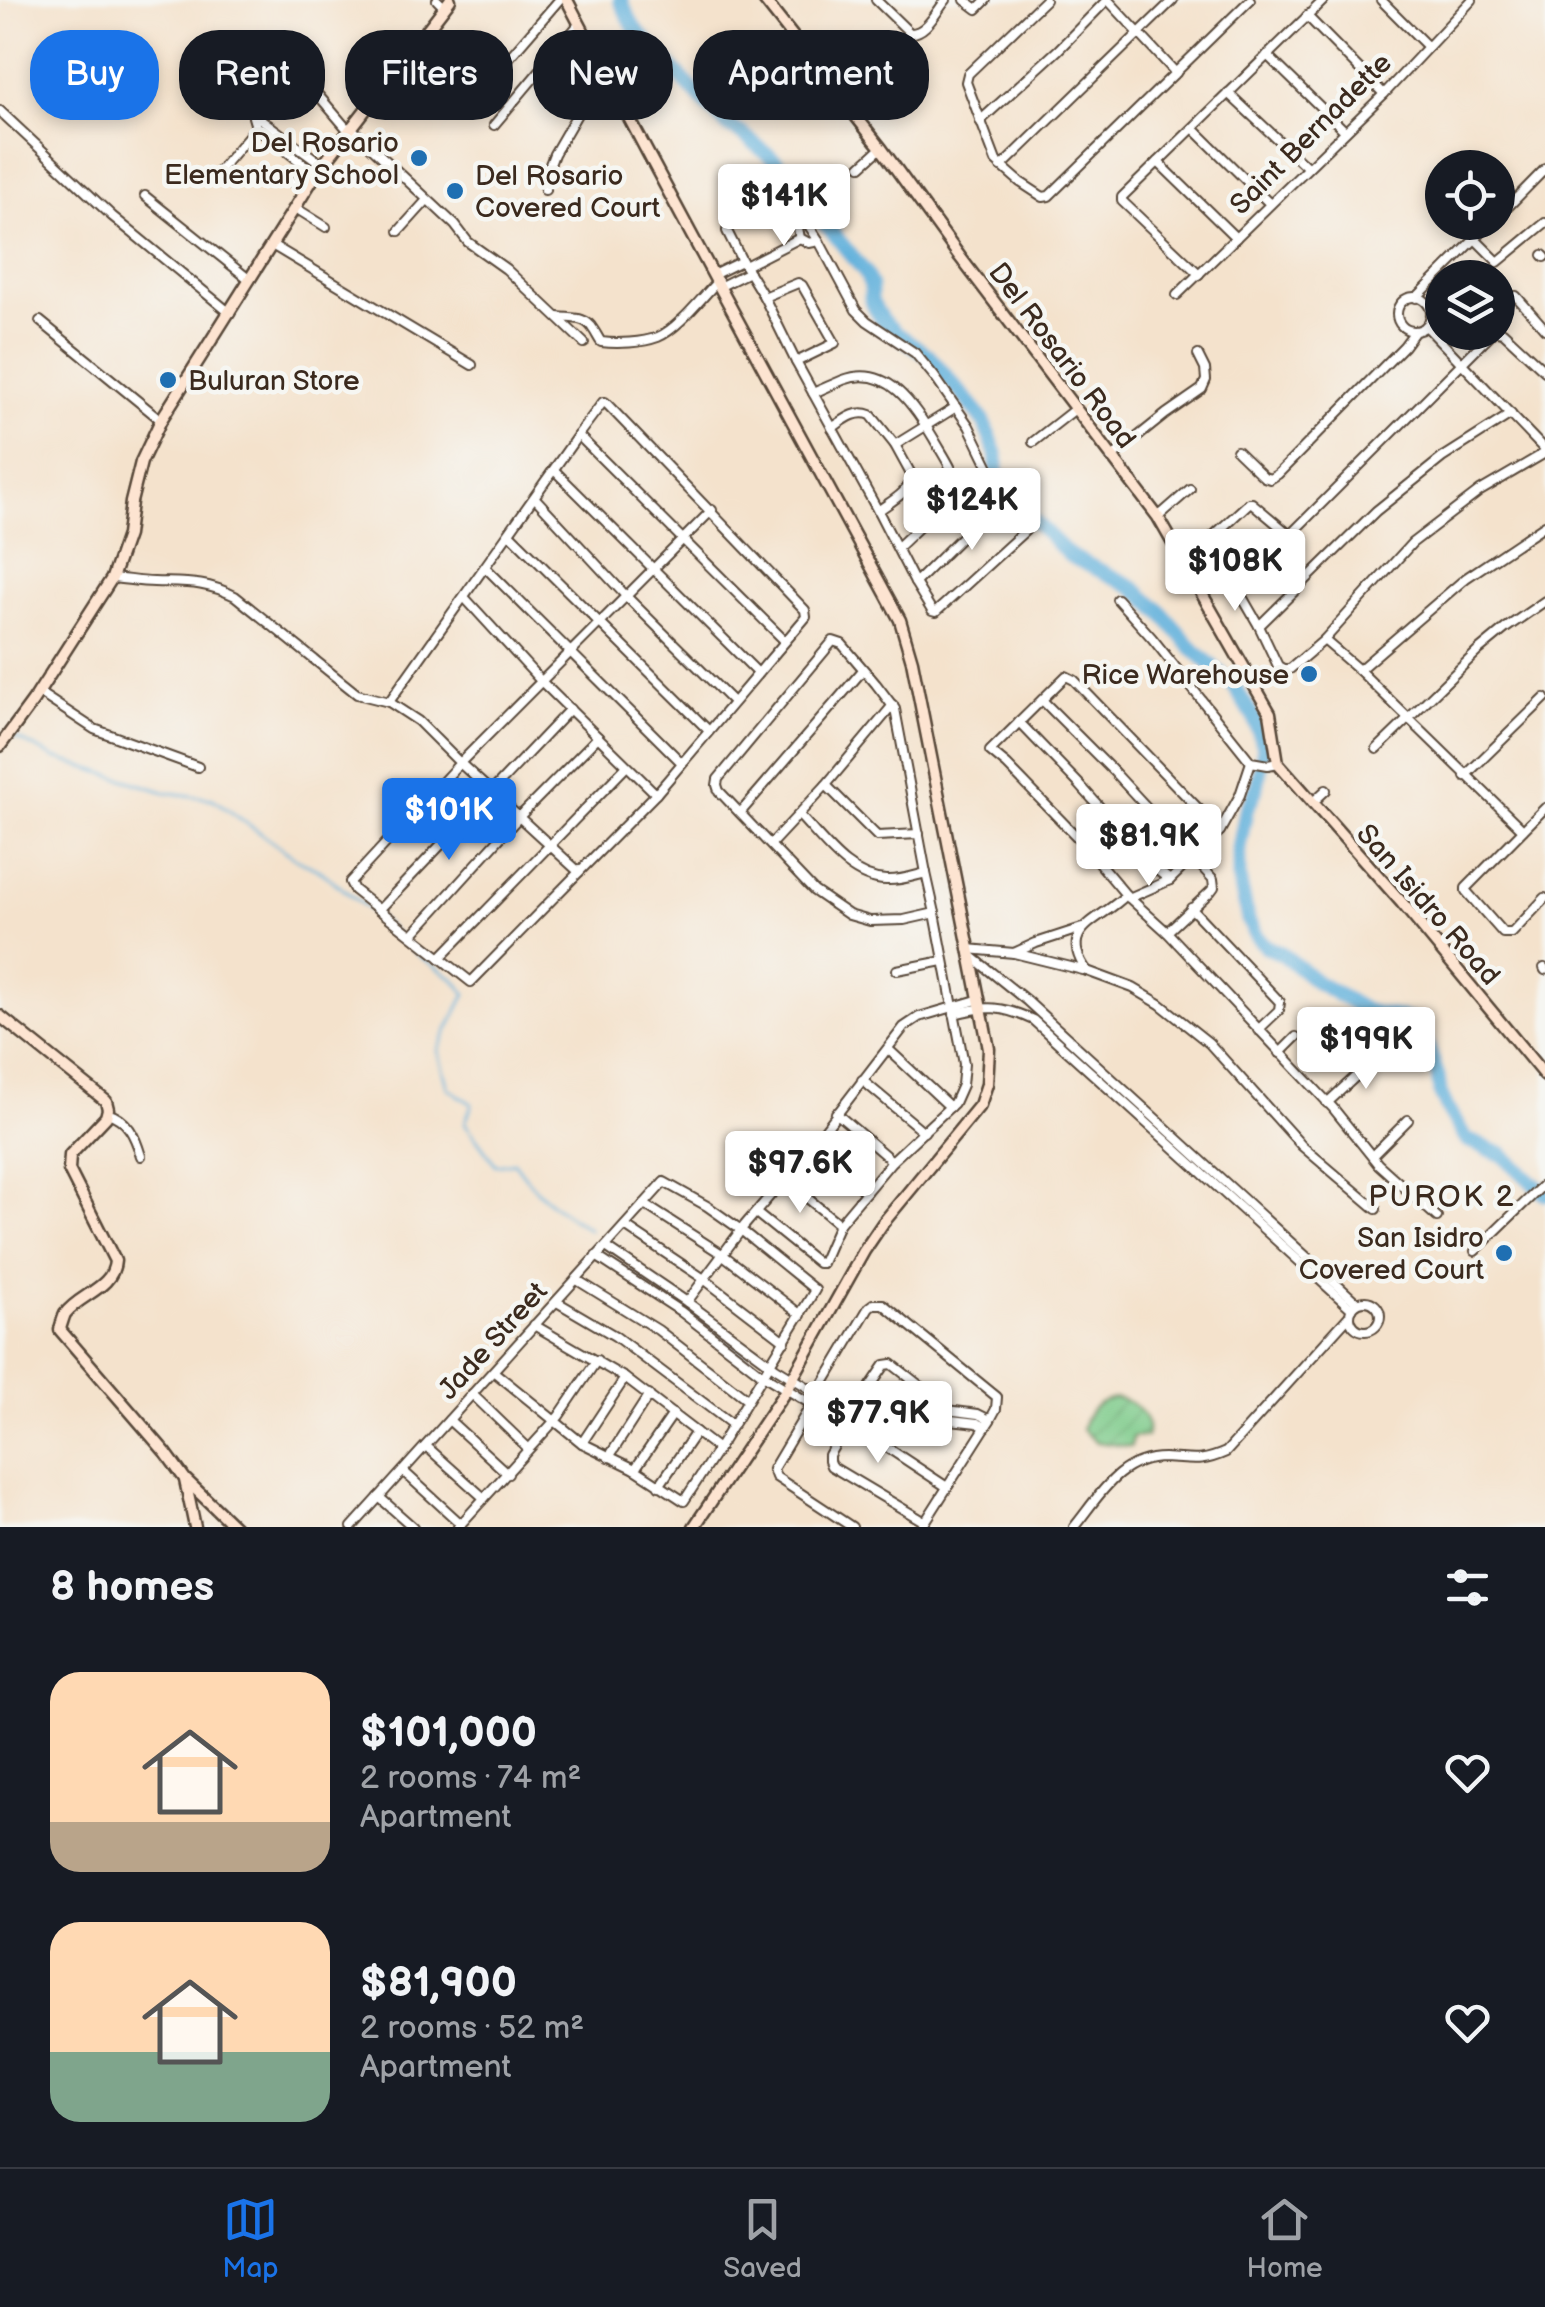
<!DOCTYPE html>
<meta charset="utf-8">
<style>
body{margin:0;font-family:"Balsamiq Sans",sans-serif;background:#242831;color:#f1f3f6;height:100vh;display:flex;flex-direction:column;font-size:38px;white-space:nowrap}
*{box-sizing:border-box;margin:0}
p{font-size:32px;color:#9ea1a6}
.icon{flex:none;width:55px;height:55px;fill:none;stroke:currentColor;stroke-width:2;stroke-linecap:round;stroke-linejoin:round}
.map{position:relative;height:1527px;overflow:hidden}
.drawer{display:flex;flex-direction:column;background:#171b24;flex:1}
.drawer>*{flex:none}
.guide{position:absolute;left:30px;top:30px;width:1000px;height:90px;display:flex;gap:20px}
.buttons{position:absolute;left:1425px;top:150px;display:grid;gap:20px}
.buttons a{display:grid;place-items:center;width:90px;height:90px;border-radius:50%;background:#171b24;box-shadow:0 5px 15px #0003;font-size:50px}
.price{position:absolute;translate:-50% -85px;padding:0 22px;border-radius:10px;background:#fff;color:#222;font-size:32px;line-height:65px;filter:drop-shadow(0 2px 5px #0008)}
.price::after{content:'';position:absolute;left:50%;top:60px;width:30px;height:22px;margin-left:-15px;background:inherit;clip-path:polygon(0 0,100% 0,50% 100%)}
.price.active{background:#1a73e8;color:#fff}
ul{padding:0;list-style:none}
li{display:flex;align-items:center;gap:30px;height:250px;padding:0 50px}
li span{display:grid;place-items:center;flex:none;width:280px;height:200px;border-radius:30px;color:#555}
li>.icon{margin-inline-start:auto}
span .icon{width:120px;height:120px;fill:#fffc;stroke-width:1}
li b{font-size:42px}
h2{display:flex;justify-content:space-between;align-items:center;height:120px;padding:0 50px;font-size:42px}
.tag{padding:0 35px;border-radius:40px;background:#171b24;box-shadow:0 5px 15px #0003;font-size:35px;line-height:90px}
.tag.active{background:#1a73e8;color:#fff}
.dock{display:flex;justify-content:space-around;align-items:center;height:140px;border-top:2px solid #363941;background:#171b24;font-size:28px;color:#9ea1a6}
.dock a{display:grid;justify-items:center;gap:5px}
.dock .active{color:#1a73e8}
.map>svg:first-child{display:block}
.garden{fill:url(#garden-furrows);stroke:#5c7a54;stroke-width:2.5}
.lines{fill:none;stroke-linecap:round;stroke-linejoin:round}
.stream{stroke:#60b0db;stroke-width:2.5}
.river{stroke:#60b0db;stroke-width:15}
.street-casing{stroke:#574638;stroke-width:12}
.secondary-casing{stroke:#574638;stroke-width:15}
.street{stroke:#fff;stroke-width:8}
.secondary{stroke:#fde4d1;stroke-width:10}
.poi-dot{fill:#1f6fb2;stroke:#f6f6f2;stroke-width:4}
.labels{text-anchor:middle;stroke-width:9;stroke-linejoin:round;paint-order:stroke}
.street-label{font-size:28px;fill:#3b2a1e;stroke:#f6f6f2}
.poi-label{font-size:28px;fill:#3b2a1e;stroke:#f6f6f2;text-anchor:end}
.neighbourhood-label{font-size:30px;letter-spacing:2.5px;fill:#3b2a1e;stroke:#f6f6f2}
</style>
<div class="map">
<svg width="1545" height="1527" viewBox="0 0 1545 1527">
<defs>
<pattern id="garden-furrows" width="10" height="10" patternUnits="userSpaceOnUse" patternTransform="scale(2.5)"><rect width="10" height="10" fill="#7ecb8a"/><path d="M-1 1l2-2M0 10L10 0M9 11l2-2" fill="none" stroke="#6eae77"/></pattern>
</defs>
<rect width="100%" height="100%" fill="#f6f6f2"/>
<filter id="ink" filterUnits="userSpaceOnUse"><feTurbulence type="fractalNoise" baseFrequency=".01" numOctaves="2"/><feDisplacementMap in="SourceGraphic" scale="20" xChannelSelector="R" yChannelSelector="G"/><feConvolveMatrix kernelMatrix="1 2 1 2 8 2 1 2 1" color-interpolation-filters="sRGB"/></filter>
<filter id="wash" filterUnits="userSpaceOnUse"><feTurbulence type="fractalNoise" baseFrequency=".0048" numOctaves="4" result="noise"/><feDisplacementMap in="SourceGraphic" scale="40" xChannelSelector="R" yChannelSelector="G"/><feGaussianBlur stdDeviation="2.25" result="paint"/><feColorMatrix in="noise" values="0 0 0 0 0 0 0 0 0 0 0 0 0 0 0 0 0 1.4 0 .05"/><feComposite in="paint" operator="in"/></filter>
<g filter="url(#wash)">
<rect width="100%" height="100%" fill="#f4e2cc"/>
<path class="garden" d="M1114,1398c19,1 39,19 32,39l-13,-1 -2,11 -34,-5 -15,-12c4,-19 13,-28 32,-32z"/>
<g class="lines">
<g class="stream">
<path d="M12,736l43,22 110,34 48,7 82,59 24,12 59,47 40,38 36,24 12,15 -28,56 10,38 24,16 -7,19 31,42 18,-3c25,35 40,45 76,68"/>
<path d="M609,1260l69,41"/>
<path d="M685,1306l75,61"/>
</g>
<path class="river" d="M620,0l15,29 77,81 15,15 17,10 33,27 23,37 28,28 37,45 6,14v15l11,19 14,13 32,22 45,52 11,15 12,31 2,22 23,33 49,48 62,30 30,27 30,35 42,38 20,32 10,29 -7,40 -11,24 -7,37v30l9,42 9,17 10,10 14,6 37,30 48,28 49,10 10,19 13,36 2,16 8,18 19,30 36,15 42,39"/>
</g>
</g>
<g filter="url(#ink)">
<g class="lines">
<g class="street-casing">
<g id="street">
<path d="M437,0l7,7"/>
<path d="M876,0l34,33c16,1 26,-21 36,-33"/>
<path d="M965,0l12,9 9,-9"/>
<path d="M1045,0l-77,74 -2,8 30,79 24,21 23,15 6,-1 201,-196"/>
<path d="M1108,0l68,73"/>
<path d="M1381,0l47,47"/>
<path d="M1307,16l77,78"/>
<path d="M283,54l65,76"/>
<path d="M1267,55l78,76"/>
<path d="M1228,93l79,74"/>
<path d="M475,97l84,-97"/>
<path d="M0,111l112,105 118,97"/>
<path d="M980,121l78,-71 49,-50"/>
<path d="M494,125l85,-101"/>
<path d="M256,127l-3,-10h5l65,48"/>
<path d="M350,127l105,98 13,17 38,27 78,74"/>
<path d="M1194,129l76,75"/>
<path d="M1158,162l78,76"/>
<path d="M861,166l20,-18"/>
<path d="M1001,167l172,-167"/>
<path d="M214,177l42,-50 60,47"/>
<path d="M287,178l18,14"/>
<path d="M545,190l1,-15 8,-21 48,-83"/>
<path d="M788,193l31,48 37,69 11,11 48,32 19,23 35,50 34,70 23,34 -90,82 -4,-1 -17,-28 -37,-72 -82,-149 -32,-65 -22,-36 -15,-30 1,-6z"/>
<path d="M145,196l105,84"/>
<path d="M294,207l32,20"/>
<path d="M804,217l-6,11 2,10 9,5 10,-2"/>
<path d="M1498,217l47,-48"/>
<path d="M399,231l28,-31"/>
<path d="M1475,239l23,23 47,-39"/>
<path d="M272,245l200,120"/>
<path d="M1543,255l2,2"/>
<path d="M745,266l55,-28"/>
<path d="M715,274l27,-13"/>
<path d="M1199,274l-77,-73v-4l202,-197"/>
<path d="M721,286l28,-14"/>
<path d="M1177,295l207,-201 88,-94"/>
<path d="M1516,296l29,33"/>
<path d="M764,297l34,-14 4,2 33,58 -39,19"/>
<circle cx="1414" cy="314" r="17"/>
<path d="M1416,298l76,-76"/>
<path d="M558,317c13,2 28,-1 35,12 3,4 5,9 8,13 16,2 41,1 57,-5 20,-8 44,-40 60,-56"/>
<path d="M40,321l121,99"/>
<path d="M1426,326l119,124"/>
<path d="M1498,331l5,1 42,39"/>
<path d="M813,393c10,-4 20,-9 30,-13 45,-17 71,26 91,59 9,16 21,32 24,51l-60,57"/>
<path d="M832,428c12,-8 24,-19 39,-13l24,30 17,31c-3,17 -21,25 -34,35"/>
<path d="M578,435l207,206"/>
<path d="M1033,442l42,-33"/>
<path d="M895,445l61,-38"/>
<path d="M1237,451l27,26 6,2 8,-5 126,-128 11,-15"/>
<path d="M1111,458l55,-44 36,-25 4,-9 -1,-11 -7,-14"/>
<path d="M554,470l204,203"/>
<path d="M535,498l91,98 107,106"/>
<path d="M1158,517l32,-28"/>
<path d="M509,533l200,198"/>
<path d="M1290,535l-38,-32h-3l-38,35v5l48,83 19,40 5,3h7l34,-29 88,-97 68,-52 65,-38"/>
<path d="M485,567l197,196"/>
<path d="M112,578c14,1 28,4 42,4 32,1 51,-1 81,14l122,98 32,8 189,-267 25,-33h2l200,208 1,7 -150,177 -115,-113 -77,-84"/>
<path d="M1234,582l56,-47 203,-203"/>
<path d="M915,583l88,-87"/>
<path d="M1117,599l35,39 99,124 17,3 10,-2"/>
<path d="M1259,626l117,-115 66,-53 69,-44"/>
<path d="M1324,640l35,30 164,160"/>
<path d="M833,641l9,3 34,40 19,25 31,164 9,40 -31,7 -34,1 -21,-6 -35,-24 -95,-100 -2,-6 1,-6z"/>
<path d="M1359,670l107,-92 79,-53"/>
<path d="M38,692l56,37 104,38"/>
<path d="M1042,700l73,73 98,106 1,8 -3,4 -44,41"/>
<path d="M389,702l29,19 42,42 -110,119 4,8 117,92 108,-110"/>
<path d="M1019,722l60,62 74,83 17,13"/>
<path d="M1377,749l101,-98 28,-23 39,-27"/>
<path d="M1465,776l80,-78"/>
<path d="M826,785l51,51 42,-2"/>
<path d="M656,794l-77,78 -119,-109 252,-253"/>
<path d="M1312,803l14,-13"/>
<path d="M1545,808l-79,80v3l37,42h9l33,-35"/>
<path d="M740,813l123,-143"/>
<path d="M799,815c24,25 50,64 87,65 14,1 27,-4 40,-7"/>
<path d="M1220,831l20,-36 11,-33"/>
<path d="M771,844l55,-59 67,-80"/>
<path d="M1129,898l41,-18 50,-49 -146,-151 -8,-4 -76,75 17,14 71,73 48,57 41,37 166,176 45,56 59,53"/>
<path d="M1191,908l89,94 -1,8 -21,20"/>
<path d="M379,910l191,-201"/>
<path d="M412,935l107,-118 79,-80"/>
<path d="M968,949l46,4 22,-10 46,-15"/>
<path d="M1014,953l73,18c-31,-43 14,-50 39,-76"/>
<path d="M970,955l57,46 330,302"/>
<path d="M440,958l187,-192"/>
<path d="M1544,968l1,2"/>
<path d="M897,970l46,-9"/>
<path d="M1087,971l46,17 27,16 49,39 93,103 74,63"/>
<path d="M954,1014c32,-9 49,-8 79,6l319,289"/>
<path d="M888,1049l62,58"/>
<path d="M1280,1053l16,-16"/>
<path d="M862,1080l62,52"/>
<path d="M1327,1103l53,-49 14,-3"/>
<path d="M107,1113c21,6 28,23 34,43"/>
<path d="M836,1113l56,48"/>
<path d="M811,1148l55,44"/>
<path d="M1372,1156l36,-36"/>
<path d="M784,1179l55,45"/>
<path d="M644,1204l78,50 79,61"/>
<path d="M756,1213l62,50h4l17,-39 53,-63 62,-58 8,-18 2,-21 -29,-151"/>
<path d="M625,1226l79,53 81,62"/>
<path d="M744,1226l67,-78 93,-121 15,-10 58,-17"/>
<path d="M606,1247l81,55 89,66 41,25 161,21 12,6"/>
<path d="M1475,1251l70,-68"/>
<path d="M596,1256l84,55 83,64 48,29 166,19 9,4"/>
<path d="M577,1280l81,50 89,69"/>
<circle cx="1365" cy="1316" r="15"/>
<path d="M557,1302l58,34 118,89"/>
<path d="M687,1302l54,-72"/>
<path d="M534,1325l91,53 93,71"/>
<path d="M472,1394l56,54"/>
<path d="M899,1413l-14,25v8l62,41"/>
<path d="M449,1420l59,54"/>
<path d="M582,1443l43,-65"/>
<path d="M426,1446l58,52"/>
<path d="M609,1457l40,-62"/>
<path d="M635,1469l38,-55"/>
<path d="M403,1471l58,53"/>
<path d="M659,1486l37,-54"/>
<path d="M379,1497l34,30"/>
<path d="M925,1522l-94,-56 -2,-5v-6l26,-46 30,-44 7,-1 55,43"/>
<path d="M352,1527l312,-345 43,24 34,24 74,60 -97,159 -34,52 -49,-32 -53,-26 -89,-72"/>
<path d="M458,1527l101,-111 38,-56"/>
<path d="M852,1527l-76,-50 -3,-8 96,-162 4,-3h10l114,93 -1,12 -6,11 -68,107"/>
<path d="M1074,1527c26,-32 45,-69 90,-69 27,1 35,6 62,-6l124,-137"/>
</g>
</g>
<g class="secondary-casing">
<g id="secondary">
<path d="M567,0c108,208 222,414 333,620l12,41 77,388 -2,35 -7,21 -97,118 -19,28 -78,139 -92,137"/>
<path d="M764,0l117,148 79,109 198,260 112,196 8,50 124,140 143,173"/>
<path d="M0,746l33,-45 79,-123 15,-43 4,-33 10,-40 20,-42 155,-246 134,-174"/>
<path d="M0,1016l106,85 2,8 -2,8 -36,38 -1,15 46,91c-2,28 -36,33 -50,53 -1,2 -5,14 -5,16l106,123 19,26 50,48"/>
<path d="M185,1480l10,47"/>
</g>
</g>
<use href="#street" class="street"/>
<use href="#secondary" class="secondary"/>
</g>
</g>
<g class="poi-dot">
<circle cx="419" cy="158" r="10"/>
<circle cx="455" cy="191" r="10"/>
<circle cx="168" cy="380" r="10"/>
<circle cx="1309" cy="674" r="10"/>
<circle cx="1504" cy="1253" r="10"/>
</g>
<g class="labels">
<g class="street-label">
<text transform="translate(1310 133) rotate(-45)" y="10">Saint Bernadette</text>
<text transform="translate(1063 355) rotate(53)" y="10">Del Rosario Road</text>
<text transform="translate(1429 904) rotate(49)" y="10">San Isidro Road</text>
<text transform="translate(492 1340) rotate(-48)" y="10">Jade Street</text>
</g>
<g class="poi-label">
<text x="399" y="152">Del Rosario<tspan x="399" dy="32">Elementary School</tspan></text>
<text x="475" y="185" text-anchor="start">Del Rosario<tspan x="475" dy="32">Covered Court</tspan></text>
<text x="188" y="390" text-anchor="start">Buluran Store</text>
<text x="1289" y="684">Rice Warehouse</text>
<text x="1484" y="1247">San Isidro<tspan x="1484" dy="32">Covered Court</tspan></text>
</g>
<g class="neighbourhood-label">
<text x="1442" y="1206">PUROK 2</text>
</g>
</g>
</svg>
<div class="buttons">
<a><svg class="icon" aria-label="locate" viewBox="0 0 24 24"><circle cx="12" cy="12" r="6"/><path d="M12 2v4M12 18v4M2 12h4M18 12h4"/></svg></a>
<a><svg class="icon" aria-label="layers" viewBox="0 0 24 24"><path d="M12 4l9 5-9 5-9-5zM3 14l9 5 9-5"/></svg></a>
</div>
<b class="price" style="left:784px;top:249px">$141K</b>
<b class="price" style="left:972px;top:553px">$124K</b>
<b class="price" style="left:1235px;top:614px">$108K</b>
<b class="price active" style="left:449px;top:863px">$101K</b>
<b class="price" style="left:1149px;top:889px">$81.9K</b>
<b class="price" style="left:1366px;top:1092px">$199K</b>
<b class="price" style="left:800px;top:1216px">$97.6K</b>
<b class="price" style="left:878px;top:1466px">$77.9K</b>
<div class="guide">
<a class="tag active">Buy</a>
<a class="tag">Rent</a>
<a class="tag">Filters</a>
<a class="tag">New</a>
<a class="tag">Apartment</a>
</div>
</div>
<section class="drawer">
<h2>8 homes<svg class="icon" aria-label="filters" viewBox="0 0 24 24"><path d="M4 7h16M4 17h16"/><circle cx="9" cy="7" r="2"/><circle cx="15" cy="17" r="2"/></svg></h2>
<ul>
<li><span style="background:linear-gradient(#ffd9b3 75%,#b9a48a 0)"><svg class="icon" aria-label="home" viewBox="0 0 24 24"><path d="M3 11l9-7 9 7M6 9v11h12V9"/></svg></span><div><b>$101,000</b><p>2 rooms · 74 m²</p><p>Apartment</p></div><svg class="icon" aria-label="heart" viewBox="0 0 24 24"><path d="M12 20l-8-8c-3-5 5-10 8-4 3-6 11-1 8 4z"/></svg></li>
<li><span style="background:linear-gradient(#ffd9b3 65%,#7fa58c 0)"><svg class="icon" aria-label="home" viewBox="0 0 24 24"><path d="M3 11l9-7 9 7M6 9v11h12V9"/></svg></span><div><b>$81,900</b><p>2 rooms · 52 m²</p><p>Apartment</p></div><svg class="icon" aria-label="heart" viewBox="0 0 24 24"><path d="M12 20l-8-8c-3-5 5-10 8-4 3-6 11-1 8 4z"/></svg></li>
</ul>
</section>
<nav class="dock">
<a class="active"><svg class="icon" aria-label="map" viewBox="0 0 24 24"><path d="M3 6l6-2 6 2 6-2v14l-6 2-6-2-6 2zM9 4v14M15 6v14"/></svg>Map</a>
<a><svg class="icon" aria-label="saved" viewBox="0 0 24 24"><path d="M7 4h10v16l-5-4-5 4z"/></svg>Saved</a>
<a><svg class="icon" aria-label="home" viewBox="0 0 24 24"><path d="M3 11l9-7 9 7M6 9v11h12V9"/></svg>Home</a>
</nav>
